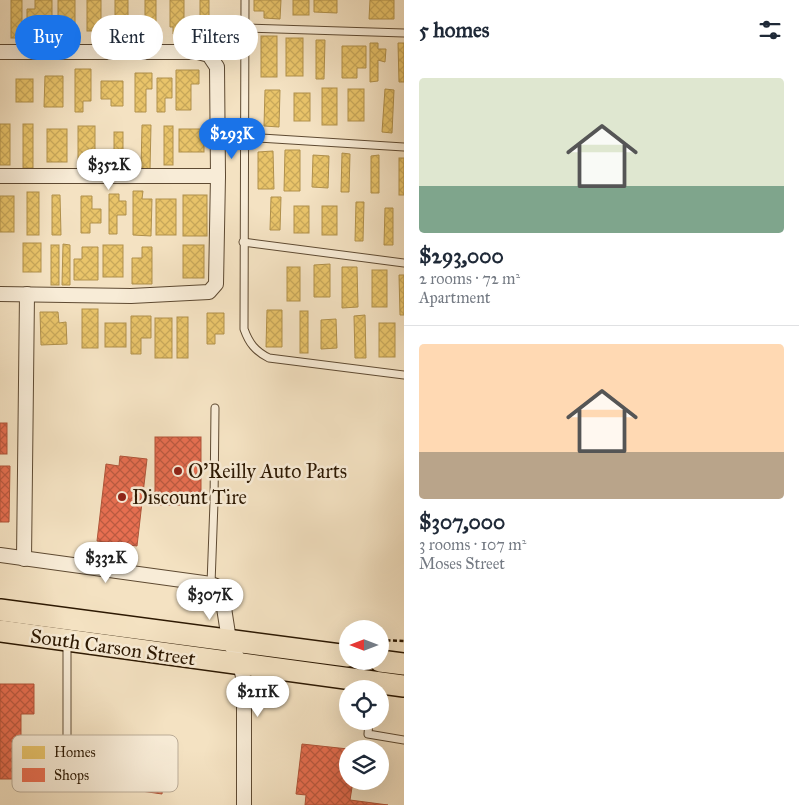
<!DOCTYPE html>
<meta charset="utf-8">
<style>
body{margin:0;font-family:"IM FELL Great Primer",serif;background:#f2f2f3;color:#1f2937;height:100vh;display:flex;flex-direction:column;font-size:19px;white-space:nowrap}
*{box-sizing:border-box;margin:0}
p{font-size:16px;color:#747a83}
.icon{flex:none;width:28px;height:28px;fill:none;stroke:currentColor;stroke-width:2;stroke-linecap:round;stroke-linejoin:round}
.map{position:relative;flex:1;overflow:hidden}
.panel{display:flex;flex-direction:column;background:#fff;width:395px}
.panel>*{flex:none}
.guide{position:absolute;left:15px;top:15px;width:314px;height:45px;display:flex;gap:10px}
.needle{width:32px;rotate:270deg}
.tools{position:absolute;left:339px;top:620px;display:grid;gap:10px}
.tools a{display:grid;place-items:center;width:50px;height:50px;border-radius:50%;background:#fff;box-shadow:0 5px 20px #0002;font-size:25px}
.price{position:absolute;translate:-50% -42px;padding:0 11px;border-radius:18px;background:#fff;color:#222;font-size:16px;line-height:32px;filter:drop-shadow(0 1px 2px #0008)}
.price::after{content:'';position:absolute;left:50%;top:30px;width:15px;height:11px;margin-left:-8px;background:inherit;clip-path:polygon(0 0,100% 0,50% 100%)}
.price.selected{background:#1a73e8;color:#fff}
ul{padding:0;list-style:none}
li{display:grid;align-content:center;gap:10px;height:265px;padding:0 15px}
li+li{border-top:1px solid #e0e1e3}
li span{display:grid;place-items:center;height:155px;border-radius:5px;color:#555}
li>.icon{margin-inline-start:auto}
span .icon{width:90px;height:90px;fill:#fffc;stroke-width:1}
li b{font-size:21px}
h2{display:flex;justify-content:space-between;align-items:center;height:60px;padding:0 15px;font-size:21px}
.pill{padding:0 18px;border-radius:22px;background:#fff;box-shadow:0 5px 20px #0002;font-size:18px;line-height:45px}
.pill.selected{background:#1a73e8;color:#fff}
main{display:flex;flex:1;min-height:0}
.map>svg:first-child{display:block}
.homes{fill:url(#homes-cross-hatch);stroke:#b0904b}
.shops{fill:url(#shops-cross-hatch);stroke:#af5539}
.lines{fill:none;stroke-linecap:round;stroke-linejoin:round}
.lane-casing{stroke:#5e4a32;stroke-width:9}
.street-casing{stroke:#5e4a32;stroke-width:16}
.primary-casing{stroke:#2c1802;stroke-width:24}
.path{stroke:#2c1802;stroke-width:2.5;stroke-dasharray:4 2.5;stroke-linecap:butt}
.lane{stroke:#f8ecd7;stroke-width:7}
.street{stroke:#f8ecd7;stroke-width:14}
.primary{stroke:#f4e2c2;stroke-width:21}
.poi-dot{fill:#8f2418;stroke:#f8ecd7;stroke-width:2}
.labels{text-anchor:middle;stroke-width:5;stroke-linejoin:round;paint-order:stroke}
.poi-label{font-size:20px;fill:#2c1802;stroke:#f8ecd7;text-anchor:start}
.street-label{font-size:20px;fill:#2c1802;stroke:#f8ecd7}
.key{fill:#f8ecd7;stroke:#bbac97;stroke-width:1}
.key-label{font-size:14px;fill:#2c1802}
</style>
<main>
<div class="map">
<svg width="404" height="805" viewBox="0 0 404 805">
<defs>
<pattern id="homes-cross-hatch" width="8" height="8" patternUnits="userSpaceOnUse" patternTransform="scale(1.25)"><rect width="8" height="8" fill="#e9c46a"/><path d="M0 0l8 8M0 8l8-8" fill="none" stroke="#c8a85a"/></pattern>
<pattern id="shops-cross-hatch" width="8" height="8" patternUnits="userSpaceOnUse" patternTransform="scale(1.25)"><rect width="8" height="8" fill="#e76f51"/><path d="M0 0l8 8M0 8l8-8" fill="none" stroke="#bb5a41"/></pattern>
</defs>
<rect width="100%" height="100%" fill="#f4e2c2"/>
<filter id="stains"><feTurbulence type="fractalNoise" baseFrequency=".004" numOctaves="4"/><feColorMatrix values="0 0 0 0 .2 0 0 0 0 .09 0 0 0 0 .02 0 0 0 .5 -.17"/></filter>
<radialGradient id="worn" r=".72"><stop offset=".6" stop-color="#630" stop-opacity="0"/><stop offset="1" stop-color="#630" stop-opacity=".3"/></radialGradient>
<g class="homes">
<rect x="11" y="0" width="11" height="38"/>
<path d="M35,0h17v29h-25v-20h8z"/>
<rect x="58" y="0" width="17" height="35"/>
<rect x="87" y="0" width="14" height="31"/>
<rect x="115" y="0" width="13" height="35"/>
<rect x="145" y="0" width="11" height="35"/>
<path d="M170,0h14v34h-11v-7h-3z"/>
<rect x="200" y="0" width="9" height="32"/>
<path d="M254,0h27l-1,19 -16,-1v-7h-10z"/>
<rect x="293" y="0" width="16" height="15"/>
<path d="M314,0h23v13l-23,-1z"/>
<path d="M370,0h24v19h-25z"/>
<rect x="261" y="36" width="16" height="41"/>
<rect x="286" y="38" width="17" height="38"/>
<path d="M316,40h9l-1,39h-8z"/>
<path d="M370,43h8v6h8l-1,13 -7,-2v21l-8,1z"/>
<path d="M398,43h6v39h-5z"/>
<path d="M342,46h24v22h-9v10h-15z"/>
<path d="M75,69h16v32h-8v11h-8z"/>
<path d="M176,70h23v14h-8v26h-15z"/>
<path d="M135,73h17v16h-6v23h-11z"/>
<path d="M45,76h18v31h-19z"/>
<path d="M157,78h15v20h-7v14h-8z"/>
<rect x="16" y="79" width="17" height="23"/>
<path d="M101,81h22v25h-12v-7h-10z"/>
<rect x="322" y="88" width="15" height="37"/>
<rect x="348" y="89" width="16" height="32"/>
<path d="M385,89l9,1 -2,43 -10,-1z"/>
<path d="M265,90h15l-1,37 -15,-1z"/>
<rect x="294" y="93" width="16" height="28"/>
<rect x="0" y="124" width="10" height="41"/>
<rect x="23" y="124" width="10" height="44"/>
<path d="M142,125h9l-1,45h-9z"/>
<rect x="78" y="126" width="17" height="33"/>
<rect x="164" y="126" width="9" height="39"/>
<rect x="47" y="129" width="20" height="33"/>
<rect x="179" y="129" width="25" height="23"/>
<rect x="114" y="132" width="9" height="29"/>
<path d="M285,150h15v41h-16z"/>
<path d="M273,151l1,38h-16v-37z"/>
<path d="M342,153l8,1 -1,38h-8z"/>
<path d="M313,155l16,1 -1,32 -16,-1z"/>
<path d="M379,155v38h-8v-37z"/>
<rect x="399" y="158" width="5" height="37"/>
<path d="M133,191h10l-1,8h10l-1,37 -18,-1z"/>
<rect x="27" y="192" width="12" height="43"/>
<path d="M109,194h10v7h7v14h-9v19h-8z"/>
<path d="M52,195h8l1,40h-9z"/>
<rect x="183" y="195" width="24" height="41"/>
<rect x="0" y="196" width="14" height="36"/>
<path d="M81,196h11v13h9v14h-11v10h-9z"/>
<path d="M271,197h10l-1,33h-10z"/>
<rect x="156" y="199" width="20" height="36"/>
<path d="M356,202h8l-1,39h-8z"/>
<rect x="294" y="206" width="15" height="27"/>
<rect x="322" y="206" width="15" height="29"/>
<path d="M385,208h8v37h-9z"/>
<rect x="23" y="243" width="18" height="29"/>
<path d="M63,244l7,1v40h-8z"/>
<rect x="51" y="245" width="8" height="40"/>
<rect x="103" y="245" width="20" height="32"/>
<rect x="183" y="245" width="21" height="33"/>
<path d="M82,247h16v33h-24v-21h8z"/>
<path d="M142,247h10v37h-20v-26h10z"/>
<path d="M330,264v33h-16v-32z"/>
<rect x="287" y="267" width="13" height="34"/>
<path d="M342,267h15l1,40 -16,1z"/>
<rect x="372" y="270" width="15" height="37"/>
<path d="M399,275h5v40h-4z"/>
<rect x="82" y="309" width="16" height="39"/>
<path d="M267,310h15v37h-16z"/>
<rect x="300" y="311" width="8" height="42"/>
<path d="M40,312h18l1,11 7,-1 1,22 -26,1z"/>
<path d="M207,313h17v21h-9v10h-8z"/>
<path d="M365,315l1,43h-11l-1,-42z"/>
<path d="M131,316h20v22h-10v16h-10z"/>
<rect x="177" y="317" width="11" height="41"/>
<rect x="155" y="318" width="17" height="40"/>
<path d="M336,319l1,29 -16,1v-29z"/>
<rect x="105" y="323" width="21" height="24"/>
<rect x="379" y="323" width="16" height="34"/>
</g>
<g class="shops">
<rect x="0" y="423" width="7" height="31"/>
<rect x="155" y="437" width="46" height="68"/>
<path d="M120,456l27,3 -10,87 -40,-5 9,-77 13,2z"/>
<path d="M0,466h10l-1,56h-9z"/>
<path d="M0,684h34v30h-13v31h9v34h-30z"/>
<path d="M106,739l62,8 -6,47 -62,-9z"/>
<path d="M302,744l46,5v32h5l-3,19 38,5h-83l1,-10 -10,-1z"/>
</g>
<g class="lines">
<g class="lane-casing">
<g id="lane">
<path d="M245,0l-1,329c5,14 11,22 25,29l135,17"/>
<path d="M244,28l160,5"/>
<path d="M244,137l160,10"/>
<path d="M243,242l161,21"/>
<path d="M211,584l3,-82 1,-94"/>
<path d="M369,721l-1,13 36,6"/>
<path d="M67,736v-95"/>
</g>
</g>
<g class="street-casing">
<g id="street">
<path d="M0,52h198l11,3 8,12 1,109 -2,108 -7,8 -78,4 -131,-2"/>
<path d="M0,176h218"/>
<path d="M0,555l211,29 5,2 6,9 7,45 11,24 4,17v124"/>
<path d="M24,559l3,-265"/>
</g>
</g>
<g class="primary-casing">
<g id="primary">
<path d="M0,610l348,46"/>
<path d="M0,631l404,55"/>
<path d="M380,661l24,3"/>
</g>
</g>
<path class="path" d="M380,640l24,1"/>
<use href="#lane" class="lane"/>
<use href="#street" class="street"/>
<use href="#primary" class="primary"/>
</g>
<g class="poi-dot">
<circle cx="178" cy="471" r="5"/>
<circle cx="122" cy="497" r="5"/>
</g>
<g class="labels">
<g class="poi-label">
<text x="188" y="478">O'Reilly Auto Parts</text>
<text x="132" y="504">Discount Tire</text>
</g>
<g class="street-label">
<text transform="translate(113 647) rotate(8)" y="7">South Carson Street</text>
</g>
</g>
<rect x="12" y="735" width="166" height="57" rx="8" class="key"/>
<rect x="22" y="746" width="23" height="13" fill="#e9c46a"/>
<rect x="22" y="768" width="23" height="14" fill="#e76f51"/>
<g class="key-label">
<text x="54" y="757">Homes</text>
<text x="54" y="780">Shops</text>
</g>
<rect width="100%" height="100%" filter="url(#stains)"/>
<rect width="100%" height="100%" fill="url(#worn)"/>
</svg>
<div class="tools">
<a><svg class="needle" viewBox="-14 -14 28 28"><path d="M0-13l5 13h-10z" fill="#e53935"/><path d="M0 13l5-13h-10z" fill="#747a83"/></svg></a>
<a><svg class="icon" aria-label="locate" viewBox="0 0 24 24"><circle cx="12" cy="12" r="6"/><path d="M12 2v4M12 18v4M2 12h4M18 12h4"/></svg></a>
<a><svg class="icon" aria-label="layers" viewBox="0 0 24 24"><path d="M12 4l9 5-9 5-9-5zM3 14l9 5 9-5"/></svg></a>
</div>
<b class="price selected" style="left:232px;top:160px">$293K</b>
<b class="price" style="left:109px;top:191px">$352K</b>
<b class="price" style="left:106px;top:584px">$332K</b>
<b class="price" style="left:210px;top:621px">$307K</b>
<b class="price" style="left:258px;top:718px">$211K</b>
<div class="guide">
<a class="pill selected">Buy</a>
<a class="pill">Rent</a>
<a class="pill">Filters</a>
</div>
</div>
<section class="panel">
<h2>5 homes<svg class="icon" aria-label="filters" viewBox="0 0 24 24"><path d="M4 7h16M4 17h16"/><circle cx="9" cy="7" r="2"/><circle cx="15" cy="17" r="2"/></svg></h2>
<ul>
<li><span style="background:linear-gradient(#dfe7d0 70%,#7fa58c 0)"><svg class="icon" aria-label="home" viewBox="0 0 24 24"><path d="M3 11l9-7 9 7M6 9v11h12V9"/></svg></span><div><b>$293,000</b><p>2 rooms · 72 m²</p><p>Apartment</p></div></li>
<li><span style="background:linear-gradient(#ffd9b3 70%,#b9a48a 0)"><svg class="icon" aria-label="home" viewBox="0 0 24 24"><path d="M3 11l9-7 9 7M6 9v11h12V9"/></svg></span><div><b>$307,000</b><p>3 rooms · 107 m²</p><p>Moses Street</p></div></li>
</ul>
</section>
</main>
